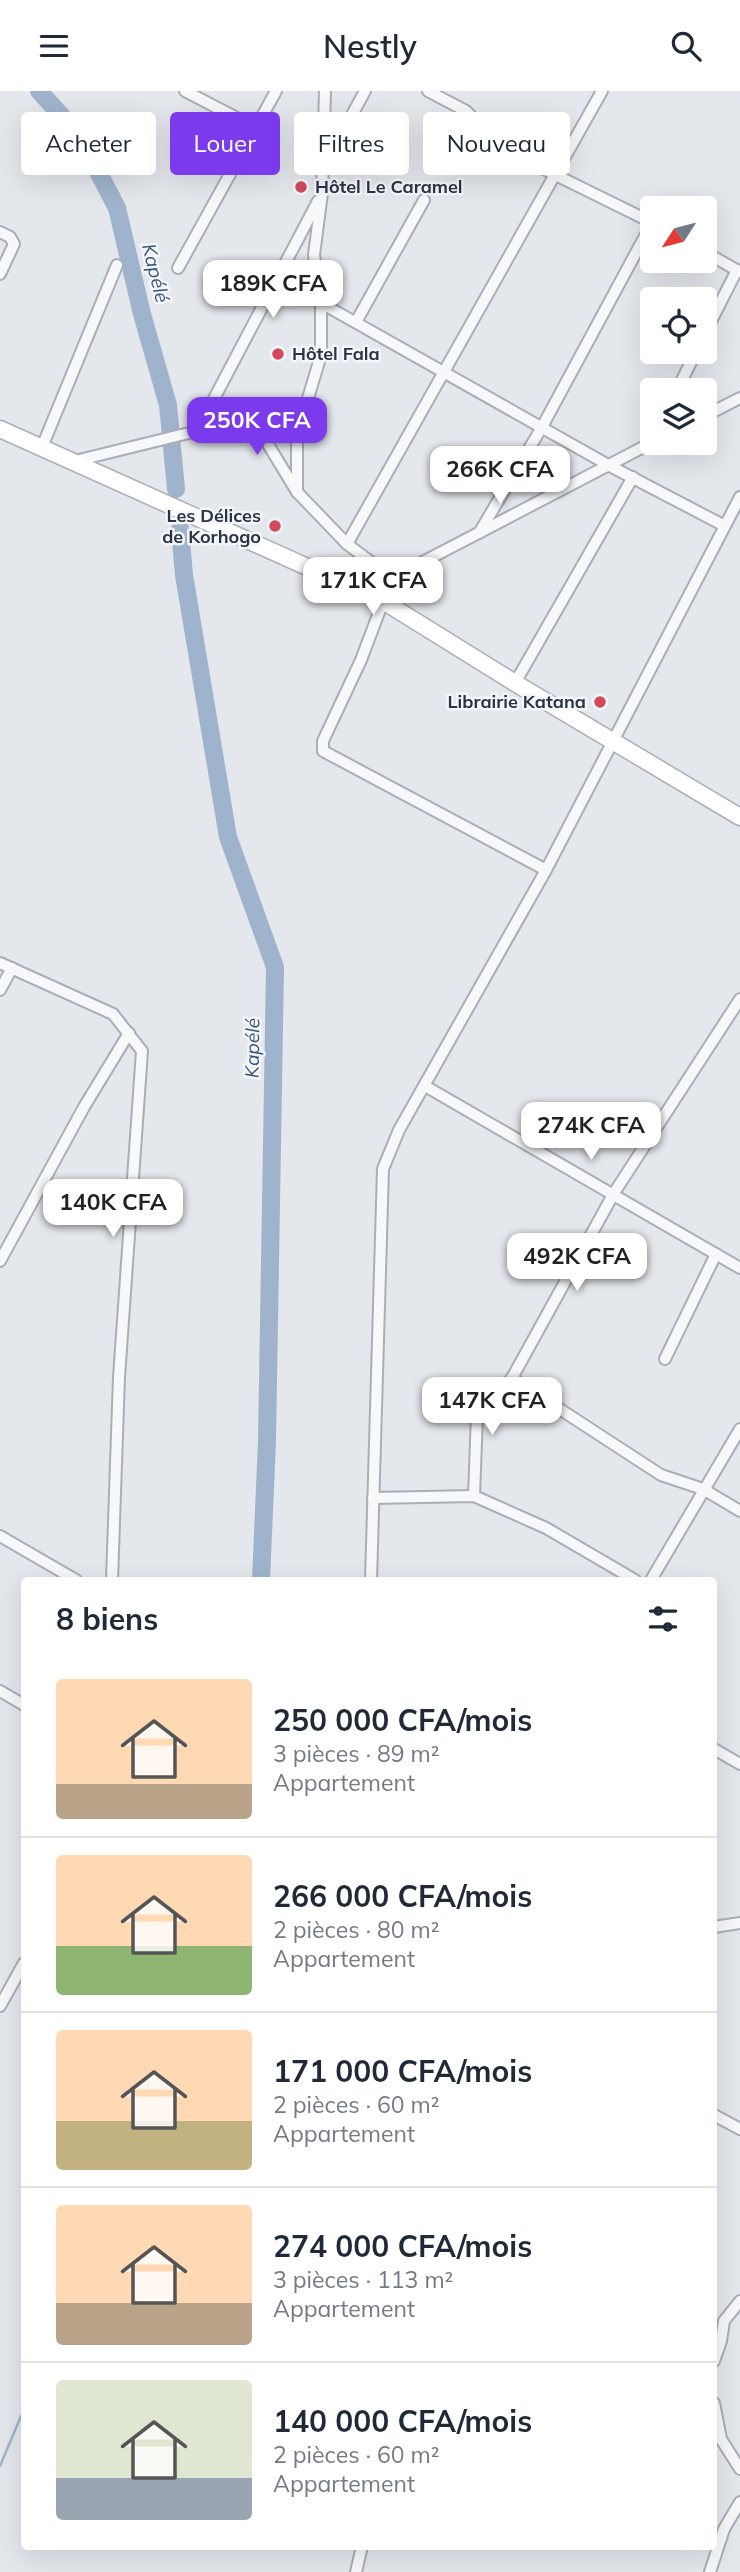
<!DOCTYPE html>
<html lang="fr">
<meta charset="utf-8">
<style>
body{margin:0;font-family:Mulish,sans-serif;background:#f6f6f7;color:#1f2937;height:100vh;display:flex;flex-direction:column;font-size:26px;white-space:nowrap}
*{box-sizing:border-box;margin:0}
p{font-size:23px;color:#747a83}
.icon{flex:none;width:38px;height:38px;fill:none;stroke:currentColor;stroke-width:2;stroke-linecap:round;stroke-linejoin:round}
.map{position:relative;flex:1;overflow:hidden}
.side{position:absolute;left:21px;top:1486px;width:696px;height:973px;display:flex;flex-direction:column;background:#fff;border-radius:7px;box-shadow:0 7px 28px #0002}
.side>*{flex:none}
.hud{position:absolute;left:21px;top:21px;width:698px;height:63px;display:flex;gap:14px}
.needle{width:46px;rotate:234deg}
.fabs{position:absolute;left:640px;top:105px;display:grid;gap:14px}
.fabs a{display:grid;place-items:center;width:77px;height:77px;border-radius:7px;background:#fff;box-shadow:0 7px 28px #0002;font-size:35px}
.price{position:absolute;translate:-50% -60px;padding:0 16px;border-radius:14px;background:#fff;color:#222;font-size:23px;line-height:46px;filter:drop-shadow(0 2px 4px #0008)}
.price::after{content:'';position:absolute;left:50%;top:42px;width:21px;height:16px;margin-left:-10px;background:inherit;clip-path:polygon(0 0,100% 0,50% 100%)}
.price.active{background:#7c3aed;color:#fff}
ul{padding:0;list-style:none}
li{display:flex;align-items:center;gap:21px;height:175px;padding:0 35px}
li+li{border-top:2px solid #e0e1e3}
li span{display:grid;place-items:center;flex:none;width:196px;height:140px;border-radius:7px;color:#555}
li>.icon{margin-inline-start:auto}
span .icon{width:84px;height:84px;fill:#fffc;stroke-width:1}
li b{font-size:30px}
h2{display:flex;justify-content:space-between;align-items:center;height:84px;padding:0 35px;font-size:30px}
.chip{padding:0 24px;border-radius:7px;background:#fff;box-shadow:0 7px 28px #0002;font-size:24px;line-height:63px}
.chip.active{background:#7c3aed;color:#fff}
header{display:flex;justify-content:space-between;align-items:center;height:91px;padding:0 35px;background:#fff;font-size:32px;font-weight:600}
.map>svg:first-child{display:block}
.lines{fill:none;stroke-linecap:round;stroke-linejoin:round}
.stream{stroke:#9fb4cc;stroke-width:2.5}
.river{stroke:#9fb4cc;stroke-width:18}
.street-casing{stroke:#a9aeb7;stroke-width:14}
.secondary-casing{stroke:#a9aeb7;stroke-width:19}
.street{stroke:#f7f8fa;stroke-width:10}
.secondary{stroke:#fff;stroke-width:16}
.poi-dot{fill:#d1495b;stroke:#f4f6f9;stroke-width:2.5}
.labels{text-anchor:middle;stroke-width:5;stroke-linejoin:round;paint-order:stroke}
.poi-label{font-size:18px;font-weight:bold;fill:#2b3445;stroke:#f4f6f9;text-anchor:start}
.water-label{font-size:19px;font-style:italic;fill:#34527a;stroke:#f4f6f9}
</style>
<header><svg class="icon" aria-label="menu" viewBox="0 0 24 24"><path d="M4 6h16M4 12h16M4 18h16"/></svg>Nestly<svg class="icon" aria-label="search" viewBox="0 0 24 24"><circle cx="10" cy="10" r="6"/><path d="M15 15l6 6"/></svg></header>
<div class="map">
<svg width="740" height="2481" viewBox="0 0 740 2481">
<rect width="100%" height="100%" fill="#e4e7ec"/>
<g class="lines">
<path class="stream" d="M0,2375l24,-57"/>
<g class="river">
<path d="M39,0l40,44 38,73 25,106 26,91 8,84"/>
<path d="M180,438l4,46 44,262 47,130 -8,474 -6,139"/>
</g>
<g class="street-casing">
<g id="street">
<path d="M185,0l71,37"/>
<path d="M428,0l38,20 37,38 150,74"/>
<path d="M324,75l41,-75"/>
<path d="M0,141l10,5 4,7 -14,30"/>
<path d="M705,161l35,20"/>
<path d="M178,177l98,-177"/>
<path d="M321,212l289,163 113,59"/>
<path d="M356,231l68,-122"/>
<path d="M705,242l32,-63"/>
<path d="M677,299l19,-38"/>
<path d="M705,325l35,-18"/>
<path d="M197,340l121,-230"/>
<path d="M42,356l75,-182"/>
<path d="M75,370l122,-30 40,-3 29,13 31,51 50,52 45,34"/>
<path d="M297,401v-57l24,-80v-52l-7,-48 8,-62 3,-102"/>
<path d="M479,442l63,-106 110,-204"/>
<path d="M347,453l255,-453"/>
<path d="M515,592l118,-206"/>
<path d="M546,779l-223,-119v-10l38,-81 31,-82 261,-136"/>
<path d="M0,872l113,51 29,37 -23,326 -7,203"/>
<path d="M0,899l12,-22"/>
<path d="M425,995l315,182"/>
<path d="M0,1170l84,-154 45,-74"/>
<path d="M665,1268l51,-105"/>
<path d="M512,1287l149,97 42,14 37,22"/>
<path d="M474,1405l3,-81 35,-37 102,-185 126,-194"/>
<path d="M373,1407l101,-2 72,32 89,52"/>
<path d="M0,1445l76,44"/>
<path d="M371,1489l12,-411 16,-39 147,-260 194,-373"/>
<path d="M651,1489l89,-151"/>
<path d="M0,1600l24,14"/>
<path d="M714,1658l26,15"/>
<path d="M714,1836l26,-4"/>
<path d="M0,1915l24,-43"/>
<path d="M714,2024l26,14"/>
<path d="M714,2270l7,-20 3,-20 16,-20"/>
<path d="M714,2312l7,36 19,30"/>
<path d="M356,2481l6,-26"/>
<path d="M710,2481l14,-43 16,-27"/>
</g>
</g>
<g class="secondary-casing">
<path id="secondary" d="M0,338l383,172 132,82 225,134"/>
</g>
<use href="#street" class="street"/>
<use href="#secondary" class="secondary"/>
</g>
<g class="poi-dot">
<circle cx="301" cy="96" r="7"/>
<circle cx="278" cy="263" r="7"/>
<circle cx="275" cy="435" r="7"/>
<circle cx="600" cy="611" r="7"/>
</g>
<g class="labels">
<g class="poi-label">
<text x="315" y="102">Hôtel Le Caramel</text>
<text x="292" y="269">Hôtel Fala</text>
<text x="261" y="431" text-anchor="end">Les Délices<tspan x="261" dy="21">de Korhogo</tspan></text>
<text x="586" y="617" text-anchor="end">Librairie Katana</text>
</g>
<g class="water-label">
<text transform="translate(156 182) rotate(76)" y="7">Kapélé</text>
<text transform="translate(252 957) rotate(-89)" y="7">Kapélé</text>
</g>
</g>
</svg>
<div class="fabs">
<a><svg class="needle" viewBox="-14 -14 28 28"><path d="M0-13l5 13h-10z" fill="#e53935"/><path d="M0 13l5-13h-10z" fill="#747a83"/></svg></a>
<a><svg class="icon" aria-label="locate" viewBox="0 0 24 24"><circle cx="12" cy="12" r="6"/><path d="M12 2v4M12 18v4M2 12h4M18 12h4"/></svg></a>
<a><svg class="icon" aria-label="layers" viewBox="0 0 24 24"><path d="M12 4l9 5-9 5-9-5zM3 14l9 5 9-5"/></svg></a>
</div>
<b class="price" style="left:273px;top:229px">189K CFA</b>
<b class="price active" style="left:257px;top:366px">250K CFA</b>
<b class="price" style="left:500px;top:415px">266K CFA</b>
<b class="price" style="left:373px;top:526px">171K CFA</b>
<b class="price" style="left:591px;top:1071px">274K CFA</b>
<b class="price" style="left:113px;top:1148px">140K CFA</b>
<b class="price" style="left:577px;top:1202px">492K CFA</b>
<b class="price" style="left:492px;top:1346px">147K CFA</b>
<div class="hud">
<a class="chip">Acheter</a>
<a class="chip active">Louer</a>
<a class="chip">Filtres</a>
<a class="chip">Nouveau</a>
</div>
<section class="side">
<h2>8 biens<svg class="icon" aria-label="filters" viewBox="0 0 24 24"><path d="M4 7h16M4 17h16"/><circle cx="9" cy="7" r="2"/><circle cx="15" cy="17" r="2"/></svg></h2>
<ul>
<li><span style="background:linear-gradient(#ffd9b3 75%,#b9a48a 0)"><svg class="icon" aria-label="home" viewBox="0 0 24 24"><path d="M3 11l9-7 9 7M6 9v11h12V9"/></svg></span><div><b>250 000 CFA/mois</b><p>3 pièces · 89 m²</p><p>Appartement</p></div></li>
<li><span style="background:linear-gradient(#ffd9b3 65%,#8fb573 0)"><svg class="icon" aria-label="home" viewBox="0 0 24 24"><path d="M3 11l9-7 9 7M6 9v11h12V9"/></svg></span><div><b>266 000 CFA/mois</b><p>2 pièces · 80 m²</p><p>Appartement</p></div></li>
<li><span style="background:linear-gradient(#ffd9b3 65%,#c2b280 0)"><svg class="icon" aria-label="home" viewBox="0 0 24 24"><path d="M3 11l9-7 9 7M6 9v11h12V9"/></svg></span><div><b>171 000 CFA/mois</b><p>2 pièces · 60 m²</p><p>Appartement</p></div></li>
<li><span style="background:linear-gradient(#ffd9b3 70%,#b9a48a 0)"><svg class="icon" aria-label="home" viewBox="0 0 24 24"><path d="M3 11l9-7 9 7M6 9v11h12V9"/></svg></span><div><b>274 000 CFA/mois</b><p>3 pièces · 113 m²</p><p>Appartement</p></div></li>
<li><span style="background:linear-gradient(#dfe7d0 70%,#9aa5b1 0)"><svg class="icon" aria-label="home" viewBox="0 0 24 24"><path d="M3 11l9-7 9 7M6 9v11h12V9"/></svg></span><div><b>140 000 CFA/mois</b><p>2 pièces · 60 m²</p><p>Appartement</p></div></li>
</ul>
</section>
</div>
